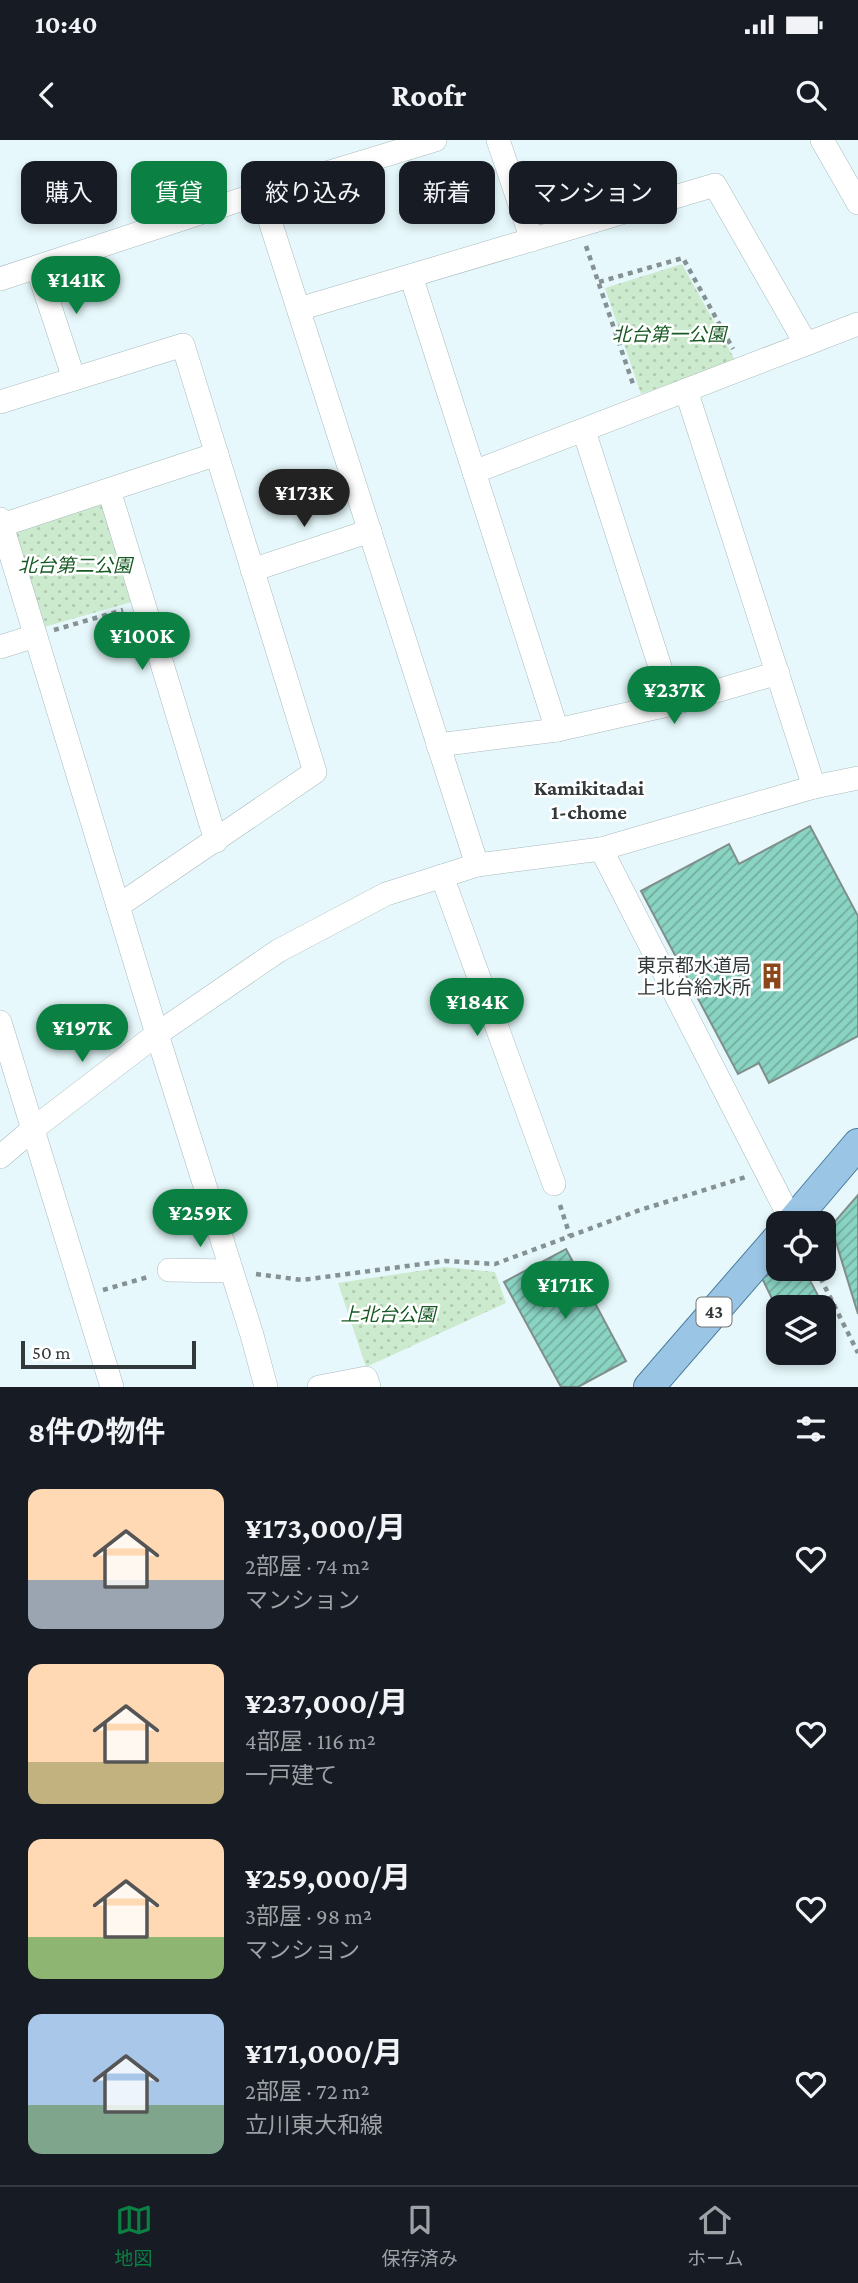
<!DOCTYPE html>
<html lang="ja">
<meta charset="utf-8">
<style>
body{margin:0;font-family:"Crimson Pro","Noto Sans JP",serif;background:#20242c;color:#f1f3f6;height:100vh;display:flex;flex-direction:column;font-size:26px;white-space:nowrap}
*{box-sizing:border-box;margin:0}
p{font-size:23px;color:#9ea1a6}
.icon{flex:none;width:38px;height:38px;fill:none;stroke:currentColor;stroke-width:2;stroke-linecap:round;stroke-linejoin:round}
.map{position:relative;height:1247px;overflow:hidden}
.panel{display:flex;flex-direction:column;background:#171b24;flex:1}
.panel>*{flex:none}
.guide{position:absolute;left:21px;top:21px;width:817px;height:63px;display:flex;gap:14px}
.controls{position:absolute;left:766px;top:1071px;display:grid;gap:14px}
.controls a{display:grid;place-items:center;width:70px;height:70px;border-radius:14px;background:#171b24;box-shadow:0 4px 10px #0003;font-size:35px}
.scale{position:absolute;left:21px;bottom:18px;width:175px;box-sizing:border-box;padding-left:7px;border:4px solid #32393a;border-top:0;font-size:19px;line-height:24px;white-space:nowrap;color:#32393a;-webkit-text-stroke:5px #fff;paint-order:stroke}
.price{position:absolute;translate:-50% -60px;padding:0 16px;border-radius:24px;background:#0b8043;color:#fff;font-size:23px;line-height:46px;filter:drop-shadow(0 2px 4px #0008)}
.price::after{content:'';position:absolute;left:50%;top:42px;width:21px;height:16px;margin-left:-10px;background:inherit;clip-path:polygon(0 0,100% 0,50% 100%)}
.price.current{background:#222;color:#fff}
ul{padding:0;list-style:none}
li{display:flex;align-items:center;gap:21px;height:175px;padding:0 28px}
li span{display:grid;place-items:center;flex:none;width:196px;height:140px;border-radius:14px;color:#555}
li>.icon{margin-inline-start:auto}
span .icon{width:84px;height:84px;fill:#fffc;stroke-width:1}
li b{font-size:30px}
h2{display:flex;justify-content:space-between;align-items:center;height:84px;padding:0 28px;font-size:30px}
.pill{padding:0 24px;border-radius:14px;background:#171b24;box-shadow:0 4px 10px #0003;font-size:24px;line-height:63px}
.pill.current{background:#0b8043;color:#fff}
.status{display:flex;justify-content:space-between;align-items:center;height:49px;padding:0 35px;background:#171b24;direction:ltr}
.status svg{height:19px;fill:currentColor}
header{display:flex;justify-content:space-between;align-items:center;height:91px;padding:0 28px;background:#171b24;font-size:32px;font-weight:700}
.menu{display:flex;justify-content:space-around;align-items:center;height:98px;border-top:2px solid #363941;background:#171b24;font-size:19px;color:#9ea1a6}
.menu a{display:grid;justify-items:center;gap:4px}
.menu .current{color:#0b8043}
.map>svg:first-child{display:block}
.park{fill:url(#park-dots)}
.building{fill:url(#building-hatch);stroke:#808f8b;stroke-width:2}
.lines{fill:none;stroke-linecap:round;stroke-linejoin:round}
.minor-casing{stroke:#a9babd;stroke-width:24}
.major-casing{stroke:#4b7b9d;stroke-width:32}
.path{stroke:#859193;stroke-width:4.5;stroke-dasharray:5 5;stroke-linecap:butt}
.minor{stroke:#fff;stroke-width:23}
.major{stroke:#9bc5e5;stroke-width:30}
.labels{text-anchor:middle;stroke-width:5;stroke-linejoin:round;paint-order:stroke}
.shield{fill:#fff;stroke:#707475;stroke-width:2}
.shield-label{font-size:18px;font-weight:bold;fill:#32393a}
.park-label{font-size:19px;font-style:italic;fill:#175923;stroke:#fff}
.poi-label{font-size:19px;fill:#32393a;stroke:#fff;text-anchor:end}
.neighbourhood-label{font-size:21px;font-weight:bold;fill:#32393a;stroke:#fff}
</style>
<div class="status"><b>10:40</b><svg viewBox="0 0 49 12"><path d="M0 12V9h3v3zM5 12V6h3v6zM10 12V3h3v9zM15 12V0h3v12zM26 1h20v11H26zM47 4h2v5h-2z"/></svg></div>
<header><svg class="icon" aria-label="back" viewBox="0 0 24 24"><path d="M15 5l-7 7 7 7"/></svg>Roofr<svg class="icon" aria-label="search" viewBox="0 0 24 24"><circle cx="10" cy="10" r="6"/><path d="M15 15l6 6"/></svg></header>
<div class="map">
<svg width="858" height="1247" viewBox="0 0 858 1247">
<defs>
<pattern id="park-dots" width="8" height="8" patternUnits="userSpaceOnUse" patternTransform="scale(1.75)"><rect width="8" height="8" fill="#cceacd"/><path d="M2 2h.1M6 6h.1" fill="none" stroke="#b0c9b1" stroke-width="1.8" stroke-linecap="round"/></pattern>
<pattern id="building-hatch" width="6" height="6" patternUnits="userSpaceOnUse" patternTransform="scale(1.75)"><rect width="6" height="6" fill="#8ad4c3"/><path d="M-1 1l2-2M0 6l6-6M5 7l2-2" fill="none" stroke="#71ad9f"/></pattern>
</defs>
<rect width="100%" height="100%" fill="#e6f8fb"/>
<g class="park">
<path d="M682,124l53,96 -94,34 -36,-106z"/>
<path d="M105,361l30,100 -91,26 -30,-99z"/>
<path d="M445,1127l50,5 11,31 -140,64 -28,-84z"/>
</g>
<g class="building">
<path d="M810,686l48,90v120l-89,47 -10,-20 -21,11 -97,-183 88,-47 10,20z"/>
<path d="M858,1055v119l-27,-88z"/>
<path d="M566,1109l60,112 -48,26h-17l-57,-105z"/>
<path d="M780,1129h24l20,38h-45v6l-17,-35z"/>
<path d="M824,1167l11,20 -11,6z"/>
</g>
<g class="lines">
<g class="minor-casing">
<g id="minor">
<path d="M498,0l34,100"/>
<path d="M822,0l36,63"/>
<path d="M261,53l216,672"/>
<path d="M37,127l37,112"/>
<path d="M411,136l146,454"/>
<path d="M0,139l261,-86 174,-53"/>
<path d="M299,169l416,-124 91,159 -332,128"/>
<path d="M806,204l52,-20"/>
<path d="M686,250l128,397"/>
<path d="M0,262l183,-57 132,427 -197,134"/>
<path d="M584,291l88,273"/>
<path d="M109,350l107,351"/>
<path d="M0,379l157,515 95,301 14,52"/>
<path d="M2,385l215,-71"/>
<path d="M252,430l118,-39"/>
<path d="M0,507l35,-11"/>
<path d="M438,605l119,-15 115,-26 106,-31"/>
<path d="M601,709l191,373"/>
<path d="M442,736l112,308"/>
<path d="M0,882l112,365"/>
<path d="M0,1017l33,-28 124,-95 121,-83 108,-57 91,-29 124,-16 213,-62 44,-9"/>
<path d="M169,1130l62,1"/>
<path d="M319,1247l47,-9 3,9"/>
</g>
</g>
<g class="major-casing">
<g id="major">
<path d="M791,1083l67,-79"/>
<path d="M649,1247l130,-150"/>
</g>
</g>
<g class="path">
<path d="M586,106l48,141"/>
<path d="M599,142l84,-24 50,91"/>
<path d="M54,490l69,-20"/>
<path d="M560,1065l10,31"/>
<path d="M816,1129l42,84"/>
<path d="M256,1134l46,6 143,-19 50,3 142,-53 109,-34"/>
<path d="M103,1150l45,-13"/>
</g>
<use href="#minor" class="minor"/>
<use href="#major" class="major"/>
</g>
<defs>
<g id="building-bare" transform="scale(2.1)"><path d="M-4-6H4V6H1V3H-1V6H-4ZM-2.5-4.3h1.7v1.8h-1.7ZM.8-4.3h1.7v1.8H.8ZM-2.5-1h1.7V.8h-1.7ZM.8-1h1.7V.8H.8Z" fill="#8a4719" stroke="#fff" stroke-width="2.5" paint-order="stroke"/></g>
</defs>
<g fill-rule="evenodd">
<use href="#building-bare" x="772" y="836"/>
</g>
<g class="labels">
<rect class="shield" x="696.5" y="1157.5" width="35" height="29" rx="5"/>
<g class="shield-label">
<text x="714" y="1178">43</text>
</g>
<g class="park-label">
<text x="669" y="201">北台第一公園</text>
<text x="75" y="432">北台第二公園</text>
<text x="388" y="1181">上北台公園</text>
</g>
<g class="poi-label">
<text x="751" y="832">東京都水道局<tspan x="751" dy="22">上北台給水所</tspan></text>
</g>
<g class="neighbourhood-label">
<text x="589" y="655">Kamikitadai<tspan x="589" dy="24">1-chome</tspan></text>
</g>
</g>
</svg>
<div class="controls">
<a><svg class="icon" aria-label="locate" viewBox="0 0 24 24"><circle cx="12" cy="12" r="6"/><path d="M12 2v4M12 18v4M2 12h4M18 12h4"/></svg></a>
<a><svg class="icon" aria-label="layers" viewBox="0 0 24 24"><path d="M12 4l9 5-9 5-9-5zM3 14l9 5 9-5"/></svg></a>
</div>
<div class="scale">50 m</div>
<b class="price" style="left:76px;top:176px">¥141K</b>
<b class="price current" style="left:304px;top:389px">¥173K</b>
<b class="price" style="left:142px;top:532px">¥100K</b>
<b class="price" style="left:674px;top:586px">¥237K</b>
<b class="price" style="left:477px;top:898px">¥184K</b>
<b class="price" style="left:82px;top:924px">¥197K</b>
<b class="price" style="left:200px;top:1109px">¥259K</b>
<b class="price" style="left:565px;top:1181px">¥171K</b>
<div class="guide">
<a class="pill">購入</a>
<a class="pill current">賃貸</a>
<a class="pill">絞り込み</a>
<a class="pill">新着</a>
<a class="pill">マンション</a>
</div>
</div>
<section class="panel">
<h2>8件の物件<svg class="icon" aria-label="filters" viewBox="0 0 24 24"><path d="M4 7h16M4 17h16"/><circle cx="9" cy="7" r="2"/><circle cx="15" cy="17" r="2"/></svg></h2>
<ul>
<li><span style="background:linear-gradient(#ffd9b3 65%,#9aa5b1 0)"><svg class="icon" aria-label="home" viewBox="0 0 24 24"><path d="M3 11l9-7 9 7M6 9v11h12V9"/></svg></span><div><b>¥173,000/月</b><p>2部屋 · 74 m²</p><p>マンション</p></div><svg class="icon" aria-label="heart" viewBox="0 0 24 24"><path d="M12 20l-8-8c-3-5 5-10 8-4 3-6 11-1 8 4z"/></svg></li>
<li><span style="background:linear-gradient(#ffd9b3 70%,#c2b280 0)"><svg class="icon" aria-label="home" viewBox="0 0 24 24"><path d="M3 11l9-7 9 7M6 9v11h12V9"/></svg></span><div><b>¥237,000/月</b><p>4部屋 · 116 m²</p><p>一戸建て</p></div><svg class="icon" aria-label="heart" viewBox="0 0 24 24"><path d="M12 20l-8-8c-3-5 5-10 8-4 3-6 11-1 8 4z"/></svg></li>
<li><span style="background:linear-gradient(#ffd9b3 70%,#8fb573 0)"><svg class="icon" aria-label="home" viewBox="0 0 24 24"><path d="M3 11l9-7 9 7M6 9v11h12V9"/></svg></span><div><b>¥259,000/月</b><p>3部屋 · 98 m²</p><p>マンション</p></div><svg class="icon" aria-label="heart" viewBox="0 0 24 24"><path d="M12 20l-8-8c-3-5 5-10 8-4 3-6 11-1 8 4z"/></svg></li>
<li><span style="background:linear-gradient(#a9c7e8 65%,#7fa58c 0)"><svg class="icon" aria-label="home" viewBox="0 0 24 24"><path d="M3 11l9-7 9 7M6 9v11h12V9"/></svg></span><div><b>¥171,000/月</b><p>2部屋 · 72 m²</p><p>立川東大和線</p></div><svg class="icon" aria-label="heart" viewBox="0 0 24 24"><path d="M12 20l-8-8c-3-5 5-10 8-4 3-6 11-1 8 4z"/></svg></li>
</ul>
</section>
<nav class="menu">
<a class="current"><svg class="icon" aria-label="map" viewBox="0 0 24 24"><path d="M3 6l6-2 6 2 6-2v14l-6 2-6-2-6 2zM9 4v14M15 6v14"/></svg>地図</a>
<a><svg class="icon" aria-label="saved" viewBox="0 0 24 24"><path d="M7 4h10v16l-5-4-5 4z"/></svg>保存済み</a>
<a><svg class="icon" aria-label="home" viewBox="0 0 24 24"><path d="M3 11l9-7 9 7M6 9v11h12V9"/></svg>ホーム</a>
</nav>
